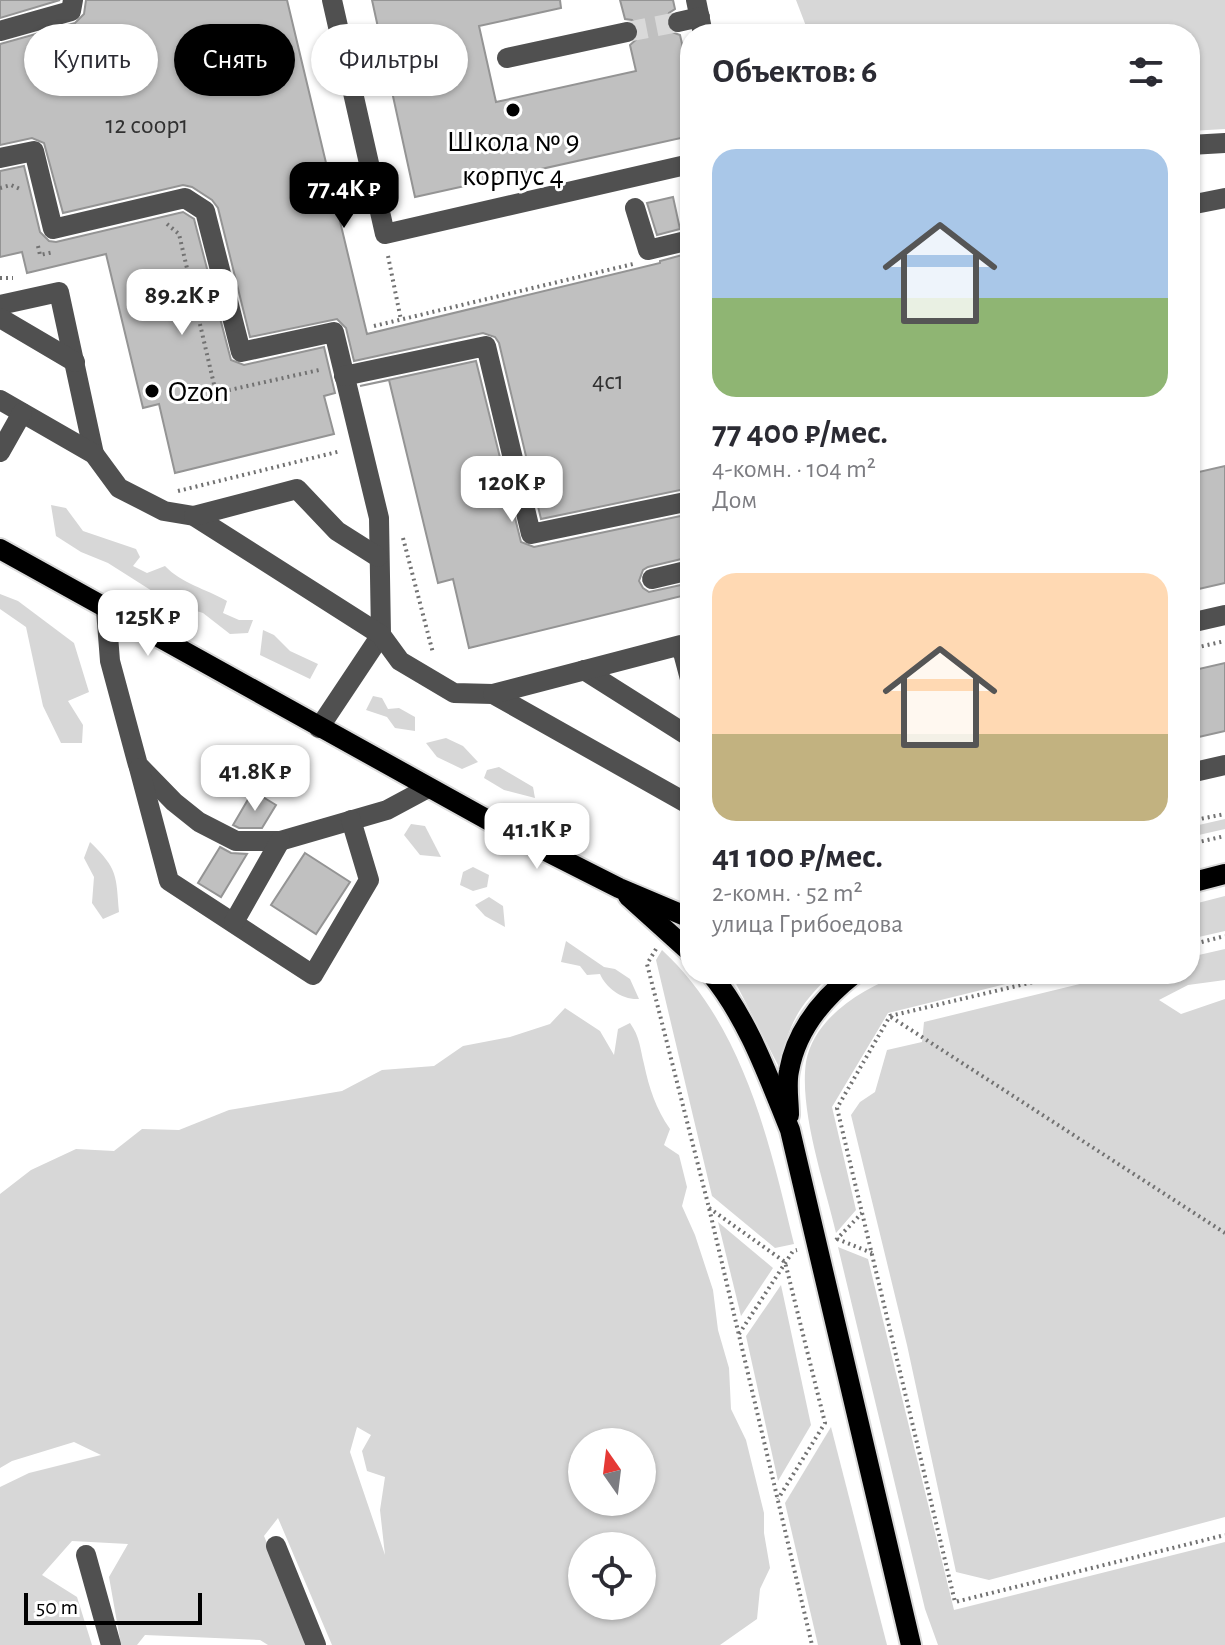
<!DOCTYPE html>
<html lang="ru">
<meta charset="utf-8">
<style>
body{margin:0;font-family:"Alegreya Sans",sans-serif;background:#f7f7f7;color:#2b2b33;height:100vh;display:flex;flex-direction:column;font-size:30px;white-space:nowrap}
*{box-sizing:border-box;margin:0}
p{font-size:26px;color:#7c7c81}
.icon{flex:none;width:44px;height:44px;fill:none;stroke:currentColor;stroke-width:2;stroke-linecap:round;stroke-linejoin:round}
.map{position:relative;flex:1;overflow:hidden}
.drawer{position:absolute;left:680px;top:24px;width:520px;height:960px;display:flex;flex-direction:column;background:#fff;border-radius:32px;box-shadow:0 2px 6px #0004}
.drawer>*{flex:none}
.banner{position:absolute;left:24px;top:24px;width:536px;height:72px;display:flex;gap:16px}
.needle{width:52px;rotate:346deg}
.fabs{position:absolute;left:568px;top:1428px;display:grid;gap:16px}
.fabs a{display:grid;place-items:center;width:88px;height:88px;border-radius:50%;background:#fff;box-shadow:0 2px 6px #0004;font-size:40px}
.scale{position:absolute;left:24px;bottom:20px;width:178px;box-sizing:border-box;padding-left:8px;border:4px solid #000;border-top:0;font-size:22px;line-height:28px;white-space:nowrap;color:#000;-webkit-text-stroke:6px #fff;paint-order:stroke}
.price{position:absolute;translate:-50% -68px;padding:0 18px;border-radius:16px;background:#fff;color:#222;font-size:26px;line-height:52px;filter:drop-shadow(0 2px 4px #0008)}
.price::after{content:'';position:absolute;left:50%;top:48px;width:24px;height:18px;margin-left:-12px;background:inherit;clip-path:polygon(0 0,100% 0,50% 100%)}
.price.active{background:#000;color:#fff}
ul{padding:0;list-style:none}
li{display:grid;align-content:center;gap:16px;height:424px;padding:0 32px}
li span{display:grid;place-items:center;height:248px;border-radius:24px;color:#555}
li>.icon{margin-inline-start:auto}
span .icon{width:144px;height:144px;fill:#fffc;stroke-width:1}
li b{font-size:34px}
h2{display:flex;justify-content:space-between;align-items:center;height:96px;padding:0 32px;font-size:34px}
.tag{padding:0 28px;border-radius:36px;background:#fff;box-shadow:0 2px 6px #0004;font-size:28px;line-height:72px}
.tag.active{background:#000;color:#fff}
.map>svg:first-child{display:block}
.green{fill:#d7d7d7;fill-rule:evenodd}
.building{fill:#c0c0c0;stroke:#949494;stroke-width:2}
.lines{fill:none;stroke-linecap:round;stroke-linejoin:round}
.minor-tunnel{stroke:#d9d9d9;stroke-width:20;stroke-dasharray:20 10;stroke-linecap:butt}
.major-casing{stroke:#dbdbdb;stroke-width:24}
.path{stroke:#727272;stroke-width:4;stroke-dasharray:2 4;stroke-linecap:butt}
.minor{stroke:#505050;stroke-width:20}
.major{stroke:#000;stroke-width:20}
.poi-dot{fill:#000;stroke:#fff;stroke-width:3}
.labels{text-anchor:middle;stroke-width:6;stroke-linejoin:round;paint-order:stroke}
.number-label{font-size:26px;fill:#303030}
.poi-label{font-size:30px;fill:#000;stroke:#fff}
</style>
<div class="map">
<svg width="1225" height="1645" viewBox="0 0 1225 1645">
<rect width="100%" height="100%" fill="#fff"/>
<g class="green">
<path d="M796,0h429v129l-35,2v-97h-381z"/>
<path d="M51,505l15,3 17,23 53,18 4,8 -7,9 14,7 18,-7c16,17 41,23 62,35l-4,12 16,7h14l-5,13 -18,1 -27,-21 -32,-10 -63,-40 -27,-11 -25,-16z"/>
<path d="M0,594l18,7 56,42 15,49 -21,9 15,24 -1,18h-21l-18,-37 -17,-79 -26,-18z"/>
<path d="M263,630l11,5 16,16 28,13 -8,15 -50,-24z"/>
<path d="M373,696l9,2 6,11 11,-1 16,9v14l-20,-3 -8,-11 -21,-7z"/>
<path d="M446,738l17,8 15,16 -16,7 -25,-12 -11,-14z"/>
<path d="M499,767l34,20 2,11 -31,-8 -20,-12 3,-8z"/>
<path d="M1225,819v10l-35,8v-10z"/>
<path d="M411,824l14,2 16,31 -21,-2 -16,-20z"/>
<path d="M90,842c28,27 26,33 29,70l-16,7 -11,-16 2,-26 -10,-19z"/>
<path d="M473,867l16,8 -2,12 -14,4 -13,-6 3,-13z"/>
<path d="M1225,896v35l-35,8v-34z"/>
<path d="M489,897l14,9 2,21 -20,-11 -10,-11z"/>
<path d="M566,941l38,26 11,2 15,10 9,20c-17,1 -33,-11 -39,-25l-13,1 -7,-9 -19,-4z"/>
<path d="M1225,949v31l-37,5 -29,15 22,14 44,-15v518l-236,63 -33,-8 -49,-227 -56,-230 9,-13 15,-10 12,-42 35,-8 2,-20 197,-48h69v-17z"/>
<path d="M662,950c81,75 107,190 132,294l-19,4 -63,-52 -56,-236z"/>
<path d="M731,974l99,1c-33,33 -40,47 -51,92z"/>
<path d="M903,974h144l-159,39 -56,94 24,103 -20,23c-11,-48 -37,-122 -30,-171 8,-45 58,-75 97,-88z"/>
<path d="M565,1008l35,23 14,24 4,-26 12,-6c10,14 10,25 14,41 5,24 12,45 26,65l-6,16 15,10 8,32 -5,19 13,29 18,55 5,40 11,38 2,41 15,31 18,73v20l6,35 -10,21 -3,30 -37,26h-388l-54,-127 -14,18 46,109h-42l-8,-5 -115,-5 -8,10h-16l-12,-68 19,-33 -56,-3 -30,34 35,22 15,48h-92v-158l29,-14 72,-18 -27,-13 -62,19 -12,7v-274l31,-24 45,-21 38,2 28,-22 37,1 50,-20 113,-19 40,-21 52,-4 29,-20 47,-9 40,-13zM357,1427l14,8 -9,16 5,20 18,6 -5,33 5,45 -35,-103zM582,1442h60v60h-60zM582,1546h60v60h-60z"/>
<path d="M718,1222l55,46 -32,48z"/>
<path d="M838,1247l30,12 86,351 271,-68v103h-287l-13,-36z"/>
<path d="M781,1285l30,140 -33,56 -32,-145z"/>
<path d="M831,1427l56,218h-69l-33,-142z"/>
</g>
<g class="building">
<path d="M0,0h60l-60,18z"/>
<path d="M86,0h201l80,334 293,-71v-2l26,-7 4,2v232l-149,31 -42,-176 -4,-6 -12,-4 -129,28 -8,-33 -9,-9 -87,18 -32,-129 -6,-8 -20,-13 -9,-2 -120,28 -19,-70 -12,-5 -32,7v-101l75,-21 9,-9z"/>
<path d="M372,0h188l1,8 -82,18 17,76 140,-31 -6,-26 9,-8v-8l-7,-9 -7,-1 -5,-19h53l2,9 -6,4 -4,11 4,7 11,4 10,43v58l-275,61z"/>
<path d="M24,166l16,66 9,9 7,1 127,-30 11,7 37,141 13,5 80,-18 11,46 -11,3 10,38 -159,39 -16,-69 -16,4 -37,-154 -79,19 -5,-21 -22,5v-86z"/>
<path d="M673,197l7,32 -23,6 -10,-32z"/>
<path d="M476,361l45,181 13,5 156,-33v43l-42,10 -5,3 -4,11 4,7 6,4 41,-9v11l-221,54 -16,-69 -15,4 -49,-203 -29,6z"/>
<path d="M1225,466v117l-35,8v-117z"/>
<path d="M1225,663v68l-35,8v-68z"/>
<path d="M253,791l23,14 -14,23h-23l-6,-3z"/>
<path d="M220,847l11,6 16,1 -26,43 -23,-14z"/>
<path d="M305,853l45,29 -34,52 -45,-29z"/>
</g>
<g class="lines">
<path class="minor-tunnel" d="M627,32l51,-10"/>
<g class="major-casing">
<g id="major">
<path d="M0,549l524,291 95,48 71,30"/>
<path d="M1190,883l35,-9"/>
<path d="M628,896l62,56"/>
<path d="M711,974c37,45 57,102 79,156l121,515"/>
<path d="M789,1115c0,-14 -3,-30 0,-44 7,-40 33,-72 65,-97"/>
</g>
</g>
<g class="path">
<path d="M0,188l11,-3 9,4"/>
<path d="M167,224l12,10 37,159 103,-23 3,2"/>
<path d="M38,246l2,9 14,-3"/>
<path d="M388,256l13,64"/>
<path d="M0,278h13"/>
<path d="M374,326l259,-62"/>
<path d="M178,491l163,-40"/>
<path d="M403,538l30,115"/>
<path d="M1190,649l35,-8"/>
<path d="M1190,821l35,-7"/>
<path d="M1190,844l35,-8"/>
<path d="M1190,945l35,-9"/>
<path d="M656,949l-9,15 62,244 103,437"/>
<path d="M1067,974l-177,42 -53,92 118,494 270,-67"/>
<path d="M891,1017l334,216"/>
<path d="M709,1208l76,54 40,161 -47,76"/>
<path d="M837,1239l35,14"/>
<path d="M836,1240l26,-27"/>
<path d="M739,1334l54,-83 4,-1"/>
</g>
<g class="minor">
<path d="M332,0l53,234 305,-70"/>
<path d="M696,0l7,34"/>
<path d="M678,22l22,-5"/>
<path d="M0,31l71,-20 2,-11"/>
<path d="M507,58l120,-26"/>
<path d="M1190,145l35,-2"/>
<path d="M0,158l34,-7 19,78 132,-31 20,13 36,141 93,-20 45,186 2,117 -62,93"/>
<path d="M1190,205l35,-7"/>
<path d="M635,208l13,42 42,-10"/>
<path d="M0,305l59,-13 35,162"/>
<path d="M0,318l75,44"/>
<path d="M344,376l142,-30 45,188 159,-33"/>
<path d="M0,400l94,54 25,34 45,23 30,5 187,119 19,26 54,32 39,1 197,111"/>
<path d="M0,452l22,-39"/>
<path d="M194,516l103,-27 40,42 41,26"/>
<path d="M652,579l38,-9"/>
<path d="M106,610l4,51 28,104 36,37 25,20 37,19h44l107,-31 41,-22"/>
<path d="M1190,623l35,-8"/>
<path d="M584,670l106,67"/>
<path d="M493,694l188,-49 9,34"/>
<path d="M139,768l30,113 144,94 56,-95 -18,-60"/>
<path d="M1190,773l35,-8"/>
<path d="M234,922l46,-81"/>
<path d="M276,1546l40,99"/>
<path d="M86,1555l25,90"/>
</g>
<use href="#major" class="major"/>
</g>
<g class="poi-dot">
<circle cx="513" cy="110" r="8"/>
<circle cx="152" cy="391" r="8"/>
</g>
<g class="labels">
<g class="number-label">
<text x="147" y="133">12 соор1</text>
<text x="608" y="389">4с1</text>
</g>
<g class="poi-label">
<text x="513" y="151">Школа № 9<tspan x="513" dy="34">корпус 4</tspan></text>
<text x="168" y="401" text-anchor="start">Ozon</text>
</g>
</g>
</svg>
<div class="fabs">
<a><svg class="needle" viewBox="-14 -14 28 28"><path d="M0-13l5 13h-10z" fill="#e53935"/><path d="M0 13l5-13h-10z" fill="#7c7c81"/></svg></a>
<a><svg class="icon" aria-label="locate" viewBox="0 0 24 24"><circle cx="12" cy="12" r="6"/><path d="M12 2v4M12 18v4M2 12h4M18 12h4"/></svg></a>
</div>
<div class="scale">50 m</div>
<b class="price active" style="left:344px;top:230px">77.4K ₽</b>
<b class="price" style="left:182px;top:337px">89.2K ₽</b>
<b class="price" style="left:512px;top:524px">120K ₽</b>
<b class="price" style="left:148px;top:658px">125K ₽</b>
<b class="price" style="left:255px;top:813px">41.8K ₽</b>
<b class="price" style="left:537px;top:871px">41.1K ₽</b>
<div class="banner">
<a class="tag">Купить</a>
<a class="tag active">Снять</a>
<a class="tag">Фильтры</a>
</div>
<section class="drawer">
<h2>Объектов: 6<svg class="icon" aria-label="filters" viewBox="0 0 24 24"><path d="M4 7h16M4 17h16"/><circle cx="9" cy="7" r="2"/><circle cx="15" cy="17" r="2"/></svg></h2>
<ul>
<li><span style="background:linear-gradient(#a9c7e8 60%,#8fb573 0)"><svg class="icon" aria-label="home" viewBox="0 0 24 24"><path d="M3 11l9-7 9 7M6 9v11h12V9"/></svg></span><div><b>77 400 ₽/мес.</b><p>4-комн. · 104 m²</p><p>Дом</p></div></li>
<li><span style="background:linear-gradient(#ffd9b3 65%,#c2b280 0)"><svg class="icon" aria-label="home" viewBox="0 0 24 24"><path d="M3 11l9-7 9 7M6 9v11h12V9"/></svg></span><div><b>41 100 ₽/мес.</b><p>2-комн. · 52 m²</p><p>улица Грибоедова</p></div></li>
</ul>
</section>
</div>
